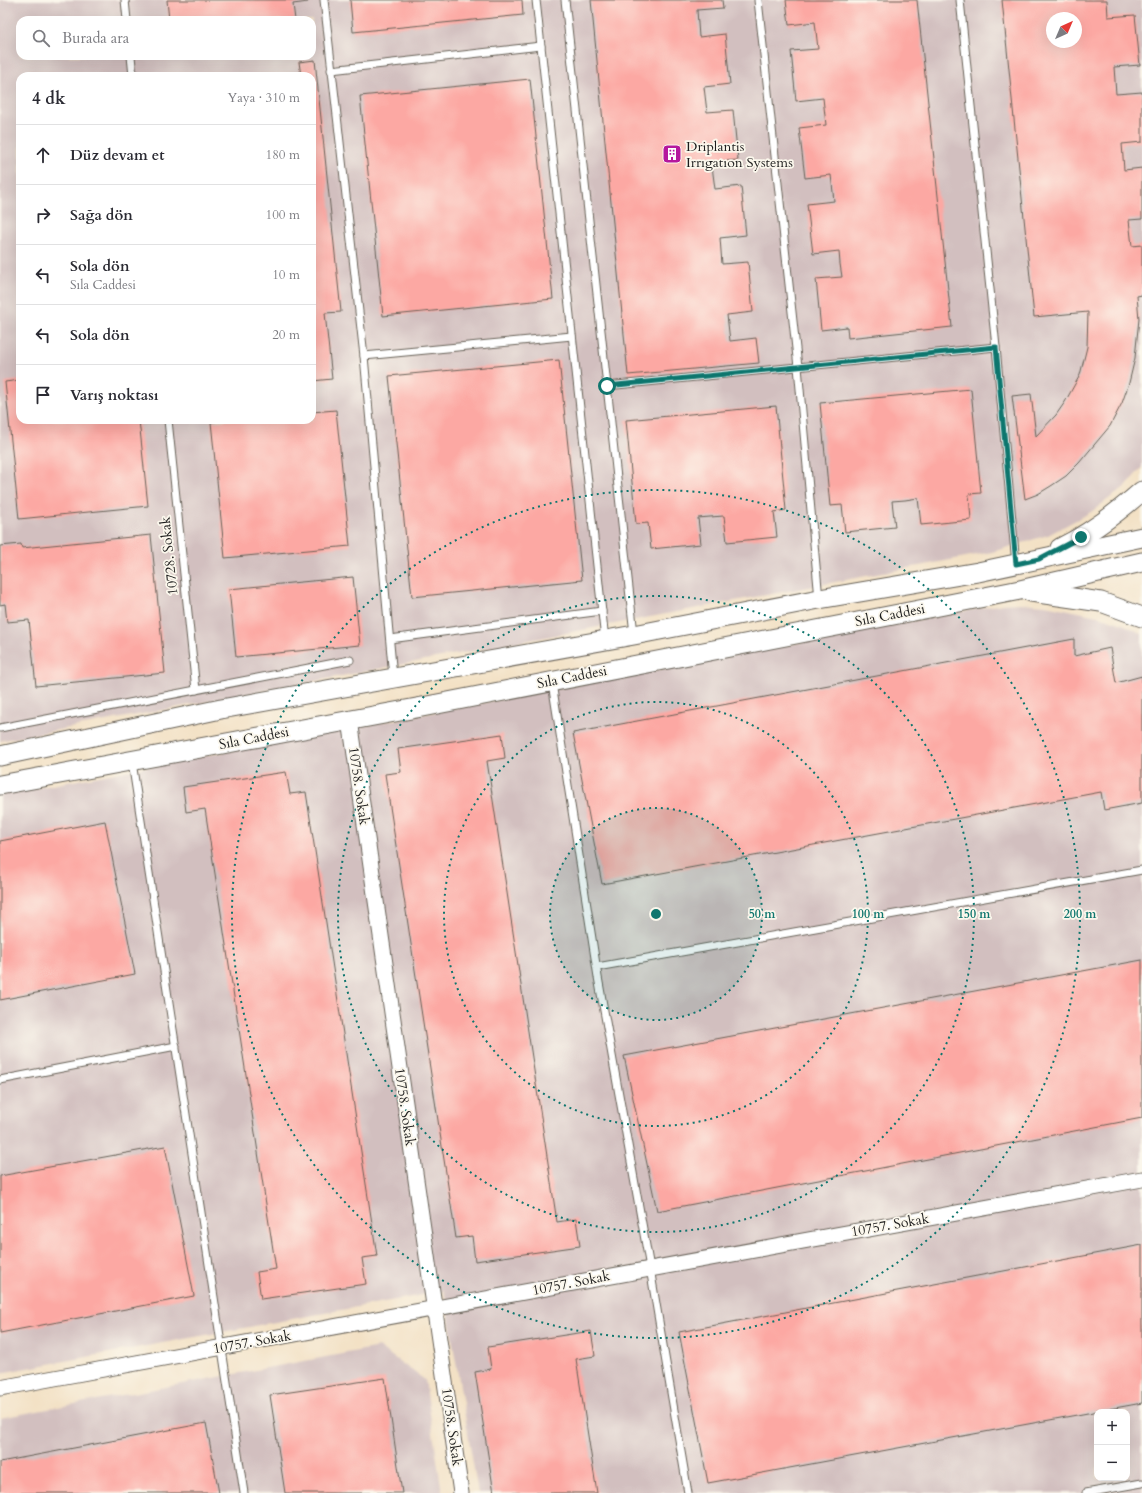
<!DOCTYPE html>
<html lang="tr">
<meta charset="utf-8">
<style>
:root{--surface:#fff;--page:#f7f7f7;--text:#2b2b33;--muted:#7c7c81;--line:#e1e1e2}
body{margin:0;font-family:Cardo,serif;background:var(--page);color:var(--text)}
.controls{position:absolute;right:12px;bottom:12px;display:grid;overflow:hidden;border-radius:8px;box-shadow:0 4px 16px #0002}
.controls button{width:36px;height:36px;display:grid;place-items:center;padding:0;border:0;border-bottom:1px solid var(--line);background:var(--surface);color:var(--text);font:20px sans-serif}
.compass{position:absolute;left:1046px;top:12px;width:36px;height:36px;border-radius:50%;background:var(--surface);box-shadow:0 4px 16px #0002;rotate:44deg}
.stop{position:absolute;width:12px;height:12px;margin:-9px;border:3px solid #0f766e;border-radius:50%;background:#fff}
.stop.end{background:#0f766e;border-color:#fff;box-shadow:0 1px 4px #0008}
.list{margin:0;padding:0;list-style:none}
h2{display:flex;justify-content:space-between;align-items:center;height:52px;margin:0;padding:0 16px;font-size:17px}
h2 small{font-size:13px;font-weight:400;color:var(--muted)}
.list li{display:grid;grid-template-columns:26px 1fr auto;gap:12px;align-items:center;box-sizing:border-box;height:60px;padding:0 16px;border-top:1px solid var(--line)}
.list b{display:block;font-size:15px;white-space:nowrap}
.list p{margin:0;font-size:13px;white-space:nowrap;color:var(--muted)}
.list em{font-size:13px;font-style:normal;color:var(--muted)}
.icon{flex:none;width:22px;height:22px;fill:none;stroke:currentColor;stroke-width:2;stroke-linecap:round;stroke-linejoin:round}
.map{position:relative;flex:none;width:1142px;height:1493px;overflow:hidden}
.search{position:absolute;background:var(--surface);box-shadow:0 4px 16px #0002;left:16px;top:16px;width:300px;height:44px;display:flex;align-items:center;gap:10px;box-sizing:border-box;padding:0 14px;border-radius:12px;color:var(--muted);font-size:15px}
.panel{position:absolute;background:var(--surface);box-shadow:0 4px 16px #0002;left:16px;top:72px;width:300px;height:352px;border-radius:12px}
.map>svg:first-child{display:block}
.industrial{fill:#d2bfbf;fill-rule:evenodd}
.building{fill:#fca8a3;fill-rule:evenodd}
.lines{fill:none;stroke-linecap:round;stroke-linejoin:round}
.service-casing{stroke:#676157;stroke-width:9}
.minor-casing{stroke:#676157;stroke-width:17}
.tertiary-casing{stroke:#676157;stroke-width:21}
.service{stroke:#fff;stroke-width:7}
.minor{stroke:#fff;stroke-width:15}
.tertiary{stroke:#fff;stroke-width:19}
.route{stroke:#0f766e;stroke-width:5}
.ring{fill:none;stroke:#0f766e;stroke-width:2;stroke-dasharray:2 4}
.labels{text-anchor:middle;dominant-baseline:central;stroke-width:3.5;stroke-linejoin:round;paint-order:stroke}
.poi-label{font-size:14px;fill:#1c1c1c;stroke:#fbf7ec;text-anchor:start}
.street-label{font-size:14px;fill:#1c1c1c;stroke:#fbf7ec}
.centre{fill:#0f766e;stroke:#fbf7ec;stroke-width:2}
.ring-label{font-size:12px;text-anchor:middle;font-weight:bold;fill:#0f766e;stroke:#fbf7ec;stroke-width:3.5;stroke-linejoin:round;paint-order:stroke}
</style>
<div class="map">
<svg width="1142" height="1493" viewBox="0 0 1142 1493">
<rect width="100%" height="100%" fill="#fbf7ec"/>
<filter id="ink" filterUnits="userSpaceOnUse"><feTurbulence type="fractalNoise" baseFrequency=".025" numOctaves="2"/><feDisplacementMap in="SourceGraphic" scale="8" xChannelSelector="R" yChannelSelector="G"/><feConvolveMatrix kernelMatrix="1 2 1 2 8 2 1 2 1" color-interpolation-filters="sRGB"/></filter>
<filter id="wash" filterUnits="userSpaceOnUse"><feTurbulence type="fractalNoise" baseFrequency=".012" numOctaves="4" result="noise"/><feDisplacementMap in="SourceGraphic" scale="16" xChannelSelector="R" yChannelSelector="G"/><feGaussianBlur stdDeviation="0.9" result="paint"/><feColorMatrix in="noise" values="0 0 0 0 0 0 0 0 0 0 0 0 0 0 0 0 0 1.4 0 .05"/><feComposite in="paint" operator="in"/></filter>
<g filter="url(#wash)">
<rect width="100%" height="100%" fill="#f3e1c5"/>
<g class="industrial">
<path d="M0,0H1142V467L1126,486L1091,512L1048,535L992,552L0,741ZM1052,18H1076V42H1052ZM20,20H312V56H20ZM20,76H312V420H20Z"/>
<path d="M1021,603L1045,605L1102,617L1125,625L1142,634V1493H478L444,1291L0,1373V795L1002,604ZM1097,1412H1127V1478H1097Z"/>
<polygon points="379,1347 425,1380 442,1493 0,1493 0,1418"/>
</g>
<g id="blocks">
<g class="building">
<polygon points="167,0 307,0 308,2 293,4 295,20 169,20"/>
<polygon points="350,0 522,0 523,15 353,32"/>
<polygon points="591,0 722,0 723,8 697,10 699,37 725,34 730,84 704,87 707,112 733,110 738,160 712,162 713,174 715,189 741,186 746,235 720,238 722,264 748,262 753,312 727,315 730,341 756,338 759,363 628,375"/>
<polygon points="786,0 917,0 952,327 848,338 847,327 821,330 816,279 842,277 840,264 839,251 813,254 807,204 834,201 831,175 805,178 799,128 826,125 823,98 796,101 791,51 818,49 815,22 789,25"/>
<path d="M1002,0H1107L1108,17L1135,15L1140,65L1114,67L1116,94L1142,92V142L1122,144L1124,170L1142,168V219L1129,220L1132,246L1142,245V295L1137,296L1139,319L1137,338L1135,358L1129,383L1122,403L1110,426L1079,463L1066,476L1051,486L1038,494L1025,499L1012,396L1031,394L1036,436L1056,415L1065,402L1080,375L1087,347L1088,312L1034,317ZM1052,18H1076V42H1052Z"/>
<polygon points="315,60 341,312 325,313 332,379 312,381 312,76 301,76 299,62"/>
<polygon points="530,79 553,299 383,316 360,96"/>
<polygon points="559,360 582,580 412,597 389,376"/>
<polygon points="20,380 20,420 139,420 148,506 19,519 5,382"/>
<polygon points="971,389 981,493 969,494 971,520 921,525 918,498 905,500 892,501 895,527 845,532 842,505 830,506 820,403"/>
<polygon points="776,406 786,510 774,512 777,537 727,542 724,516 710,517 698,518 701,544 651,549 648,523 636,524 626,420"/>
<polygon points="336,410 350,546 225,558 211,422 232,420 312,420 312,412"/>
<polygon points="151,535 165,673 36,686 29,620 7,622 5,604 0,605 0,546 21,544 22,548"/>
<polygon points="353,577 360,645 236,657 229,589"/>
<polygon points="1074,639 1074,656 1110,648 1116,683 1142,676 1142,803 1104,810 1101,792 602,884 573,733"/>
<polygon points="502,734 505,758 487,761 557,1222 576,1219 580,1246 475,1261 472,1236 456,1238 385,774 401,772 398,749"/>
<polygon points="286,772 290,794 306,792 377,1256 362,1258 366,1284 261,1299 257,1272 276,1269 205,809 186,812 183,787"/>
<polygon points="105,821 135,974 0,1000 0,841"/>
<polygon points="1142,960 1142,1118 657,1211 624,1056"/>
<polygon points="165,1146 194,1296 0,1333 0,1176"/>
<polygon points="1142,1245 1142,1403 708,1483 679,1332"/>
<polygon points="591,1331 595,1356 576,1359 597,1493 494,1493 475,1372 491,1369 488,1347"/>
<polygon points="385,1378 402,1493 285,1493 270,1395"/>
<polygon points="206,1423 219,1493 0,1493 0,1462"/>
</g>
</g>
</g>
<g filter="url(#ink)">
<use href="#blocks" fill-opacity="0" stroke="#676157" stroke-width="1"/>
<g class="lines">
<g class="service-casing">
<g id="service">
<polyline points="125,0 127,20"/>
<polyline points="324,0 364,356 393,677"/>
<polyline points="536,0 605,640"/>
<polyline points="565,0 634,634"/>
<polyline points="758,0 798,367 819,599"/>
<polyline points="960,0 996,347 1016,564"/>
<polyline points="131,56 133,76"/>
<polyline points="331,70 541,46"/>
<polyline points="364,356 572,336"/>
<polyline points="607,386 996,347"/>
<polyline points="168,420 196,690"/>
<polyline points="390,639 602,611"/>
<polyline points="552,683 598,977 650,1268 688,1493"/>
<polyline points="0,728 350,660"/>
<polyline points="132,762 244,1493"/>
<polyline points="597,967 1142,870"/>
<polyline points="0,1080 176,1046"/>
<polyline points="1086,1493 1142,1483"/>
</g>
</g>
<g class="minor-casing">
<g id="minor">
<polyline points="350,720 461,1493"/>
<polyline points="0,1388 1142,1179"/>
</g>
</g>
<g class="tertiary-casing">
<g id="tertiary">
<path d="M1060,548C1091,533 1117,513 1142,491"/>
<polyline points="1031,592 1101,602 1142,617"/>
<polyline points="0,756 221,709 634,635 819,599 978,572 1142,537"/>
<polyline points="0,785 422,707 924,609 1020,590 1142,562"/>
</g>
</g>
<use href="#service" class="service"/>
<use href="#minor" class="minor"/>
<use href="#tertiary" class="tertiary"/>
</g>
</g>
<g class="lines" filter="url(#ink)">
<polyline class="route" points="607,386 996,347 1016,564 1039,559 1081,537"/>
</g>
<circle cx="656" cy="914" r="106" fill="#0f766e" fill-opacity=".12"/>
<g class="ring">
<circle cx="656" cy="914" r="106"/>
<circle cx="656" cy="914" r="212"/>
<circle cx="656" cy="914" r="318"/>
<circle cx="656" cy="914" r="424"/>
</g>
<defs>
<g id="building-square" transform="scale(1)"><rect x="-9" y="-9" width="18" height="18" rx="4" fill="#b5179e" stroke="#fbf7ec"/><path d="M-4-6H4V6H1V3H-1V6H-4ZM-2.5-4.3h1.7v1.8h-1.7ZM.8-4.3h1.7v1.8H.8ZM-2.5-1h1.7V.8h-1.7ZM.8-1h1.7V.8H.8Z" fill="#fff"/></g>
</defs>
<g fill-rule="evenodd">
<use href="#building-square" x="672" y="154"/>
</g>
<g class="labels">
<g class="poi-label">
<text x="686" y="146">Driplantis<tspan x="686" dy="16">Irrıgatıon Systems</tspan></text>
</g>
<g class="street-label">
<text transform="translate(169 556) rotate(-96)">10728. Sokak</text>
<text transform="translate(890 615) rotate(-11)">Sıla Caddesi</text>
<text transform="translate(572 677) rotate(-11)">Sıla Caddesi</text>
<text transform="translate(254 738) rotate(-11)">Sıla Caddesi</text>
<text transform="translate(359 786) rotate(82)">10758. Sokak</text>
<text transform="translate(405 1107) rotate(82)">10758. Sokak</text>
<text transform="translate(890 1225) rotate(-10)">10757. Sokak</text>
<text transform="translate(571 1283) rotate(-11)">10757. Sokak</text>
<text transform="translate(252 1342) rotate(-10)">10757. Sokak</text>
<text transform="translate(452 1427) rotate(82)">10758. Sokak</text>
</g>
</g>
<circle cx="656" cy="914" r="6" class="centre"/>
<g class="ring-label">
<text x="762" y="918">50 m</text>
<text x="868" y="918">100 m</text>
<text x="974" y="918">150 m</text>
<text x="1080" y="918">200 m</text>
</g>
</svg>
<div class="controls">
<button>+</button>
<button>−</button>
</div>
<svg class="compass" viewBox="-18 -18 36 36"><path d="M0-13l5 13h-10z" fill="#e53935"/><path d="M0 13l5-13h-10z" fill="#7c7c81"/></svg>
<div class="stop" style="left:607px;top:386px"></div>
<div class="stop end" style="left:1081px;top:537px"></div>
<div class="search"><svg class="icon" aria-label="search" viewBox="0 0 24 24"><circle cx="10" cy="10" r="6"/><path d="M15 15l6 6"/></svg>Burada ara</div>
<section class="panel">
<h2>4 dk<small>Yaya · 310 m</small></h2>
<ul class="list">
<li><svg class="icon" aria-label="ahead" viewBox="0 0 24 24"><path d="M12 20V5M6 11l6-6 6 6"/></svg><div><b>Düz devam et</b></div><em>180 m</em></li>
<li><svg class="icon" aria-label="right" viewBox="0 0 24 24"><path d="M7 20v-9h11M14 6l5 5-5 5"/></svg><div><b>Sağa dön</b></div><em>100 m</em></li>
<li><svg class="icon" aria-label="left" viewBox="0 0 24 24"><path d="M17 20v-9H6M10 6l-5 5 5 5"/></svg><div><b>Sola dön</b><p>Sıla Caddesi</p></div><em>10 m</em></li>
<li><svg class="icon" aria-label="left" viewBox="0 0 24 24"><path d="M17 20v-9H6M10 6l-5 5 5 5"/></svg><div><b>Sola dön</b></div><em>20 m</em></li>
<li><svg class="icon" aria-label="arrive" viewBox="0 0 24 24"><path d="M6 21V4h12l-3 4 3 4H6"/></svg><div><b>Varış noktası</b></div></li>
</ul>
</section>
</div>
